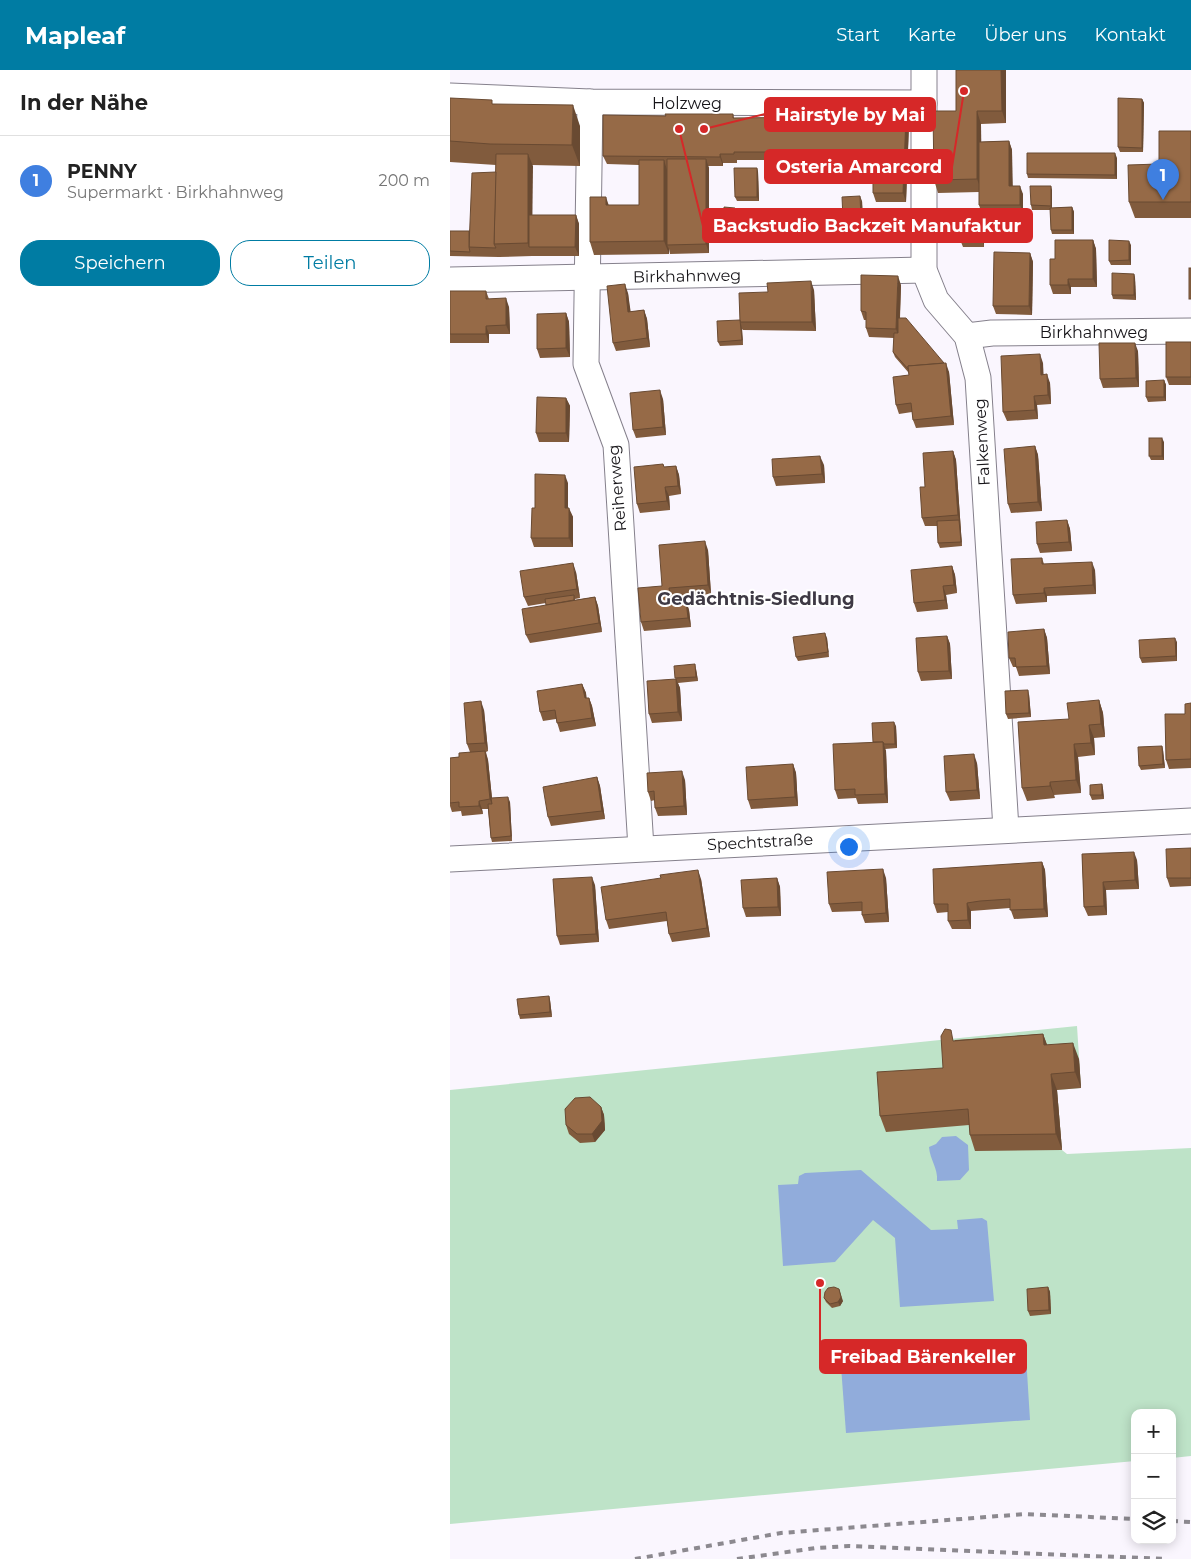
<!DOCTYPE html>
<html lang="de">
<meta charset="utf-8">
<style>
:root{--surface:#fff;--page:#f2f2f2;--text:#222;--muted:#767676;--line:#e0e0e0;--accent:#007ca3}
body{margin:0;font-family:Montserrat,sans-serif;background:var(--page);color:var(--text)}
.controls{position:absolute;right:15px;bottom:15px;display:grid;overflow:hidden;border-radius:10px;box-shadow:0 2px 12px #0003}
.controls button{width:45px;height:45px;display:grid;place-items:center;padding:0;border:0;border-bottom:1px solid var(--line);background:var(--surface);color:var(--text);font:25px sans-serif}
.you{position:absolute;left:398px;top:776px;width:18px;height:18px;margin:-12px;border:4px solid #fff;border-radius:50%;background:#1a73e8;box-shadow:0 0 0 8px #1a73e833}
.badge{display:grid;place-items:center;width:32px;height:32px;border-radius:50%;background:var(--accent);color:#fff;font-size:16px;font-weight:700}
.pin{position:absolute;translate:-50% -41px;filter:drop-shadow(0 1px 2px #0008)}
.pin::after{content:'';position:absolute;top:26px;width:18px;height:15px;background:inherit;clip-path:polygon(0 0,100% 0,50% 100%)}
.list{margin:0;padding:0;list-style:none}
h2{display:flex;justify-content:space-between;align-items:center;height:65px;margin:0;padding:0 20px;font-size:21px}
h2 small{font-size:16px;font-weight:400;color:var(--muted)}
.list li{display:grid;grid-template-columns:32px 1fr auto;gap:15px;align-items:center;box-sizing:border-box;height:90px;padding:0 20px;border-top:1px solid var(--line)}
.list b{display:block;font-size:19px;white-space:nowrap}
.list p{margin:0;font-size:16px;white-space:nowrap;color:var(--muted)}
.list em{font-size:16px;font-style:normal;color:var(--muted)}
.actions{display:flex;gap:10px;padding:15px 20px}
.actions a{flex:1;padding:11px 0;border:1px solid var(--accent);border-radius:20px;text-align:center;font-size:18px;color:var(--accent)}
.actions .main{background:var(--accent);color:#fff}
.icon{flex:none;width:28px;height:28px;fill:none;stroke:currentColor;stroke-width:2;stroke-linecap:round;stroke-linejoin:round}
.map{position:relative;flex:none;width:741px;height:1489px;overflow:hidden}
header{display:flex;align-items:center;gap:30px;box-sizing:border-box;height:70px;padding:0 25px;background:var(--accent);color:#fff}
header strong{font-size:24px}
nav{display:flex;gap:28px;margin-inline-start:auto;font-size:18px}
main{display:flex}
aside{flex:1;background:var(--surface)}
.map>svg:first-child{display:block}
.green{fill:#bee3c8}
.water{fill:#91acdb}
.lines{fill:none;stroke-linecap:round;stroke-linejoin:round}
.street-casing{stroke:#85808c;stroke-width:27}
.street{stroke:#fff;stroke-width:25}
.rail{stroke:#8c898f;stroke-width:4;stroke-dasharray:6 6;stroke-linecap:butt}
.wall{fill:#815b3d}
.shaded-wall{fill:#694a32}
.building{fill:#966a47;stroke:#694a32}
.labels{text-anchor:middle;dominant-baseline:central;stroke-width:4;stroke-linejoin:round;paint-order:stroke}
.street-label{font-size:16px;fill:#161418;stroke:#fff}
.neighbourhood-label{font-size:18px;font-weight:bold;fill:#3e3944;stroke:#fff}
.leader{fill:none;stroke:#d62828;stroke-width:2}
.callout-dot{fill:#d62828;stroke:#fff;stroke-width:2}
.callout{fill:#d62828;stroke:#d62828;stroke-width:2}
.callout-label{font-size:18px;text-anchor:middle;font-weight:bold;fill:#fff}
</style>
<header>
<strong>Mapleaf</strong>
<nav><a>Start</a><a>Karte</a><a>Über uns</a><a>Kontakt</a></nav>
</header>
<main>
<aside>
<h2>In der Nähe<small></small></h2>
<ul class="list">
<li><span class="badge" style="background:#3f7fe0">1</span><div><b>PENNY</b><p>Supermarkt · Birkhahnweg</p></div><em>200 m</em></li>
</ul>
<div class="actions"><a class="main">Speichern</a><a>Teilen</a></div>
</aside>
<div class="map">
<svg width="741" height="1489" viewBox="0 0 741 1489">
<rect width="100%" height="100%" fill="#faf6fe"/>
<polygon class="green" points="627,956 631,1018 607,1020 612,1080 617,1084 741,1078 741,1386 722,1388 722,1343 685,1343 685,1391 0,1454 0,1020"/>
<g class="water">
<path d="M506,1066L518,1075L519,1100L510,1110L487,1111C488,1098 480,1090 479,1077L486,1074L492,1067Z"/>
<polygon points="411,1100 481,1160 508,1159 507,1150 532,1148 537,1151 544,1231 450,1237 445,1168 423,1150 385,1192 333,1196 328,1115 348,1114 349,1106 355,1103"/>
<polygon points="575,1270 580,1350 396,1363 390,1283"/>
</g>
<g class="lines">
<g class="street-casing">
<g id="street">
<polyline points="474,0 474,200 486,230 517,266 528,308 556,759"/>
<polyline points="0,26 140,32 474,33"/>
<polyline points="140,32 136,294 166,375 191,778"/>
<polyline points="0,210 474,200"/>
<polyline points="517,266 542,263 741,261"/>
<polyline points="0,789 741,751"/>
</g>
</g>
<use href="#street" class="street"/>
<g class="rail">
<polyline points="722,1451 741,1452"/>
<polyline points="185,1489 331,1463 575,1444 685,1449"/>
<polyline points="287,1489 366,1478 399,1476 716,1489"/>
</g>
</g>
<g class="wall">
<polygon points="506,0 556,0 556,53 531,54 531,72 559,71 562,80 562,116 573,124 573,143 532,144 529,135 529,122 488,123 484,110 506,41"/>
<polygon points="0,28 43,34 130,56 130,96 82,95 82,145 126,145 129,154 129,186 82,186 49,187 0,186 0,161 19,161 46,102 46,95 0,92"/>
<polygon points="692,29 694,33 693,82 670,82 668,77"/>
<polygon points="283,44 284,48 459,54 456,132 426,132 423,123 423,95 412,95 411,90 287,90 287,93 273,93 273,96 258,96 259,98 259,183 220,184 219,179 219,184 144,185 140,172 159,135 189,135 189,95 157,94 153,86 216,46"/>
<polygon points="741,61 741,148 685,148 679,132"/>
<polygon points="667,88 667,109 578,108 577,104"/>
<polygon points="307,98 308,102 309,131 287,131 285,127"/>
<polygon points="602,120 602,138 622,137 624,142 624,164 602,164 601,160 600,140 582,140 581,135"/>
<polygon points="412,131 413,152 394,153 393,148"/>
<polygon points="285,138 287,142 287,164 276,163 274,159"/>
<polygon points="533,161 534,166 534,177 513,177 511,172"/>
<polygon points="643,170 646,179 647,217 621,217 621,224 603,224 600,215 605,189"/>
<polygon points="681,175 681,195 661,195 659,191"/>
<polygon points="580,183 583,192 582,245 546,244 543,236"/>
<polygon points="684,204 685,208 686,230 663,229 662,225"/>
<polygon points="451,215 450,248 499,302 504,355 466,358 463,350 462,342 449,344 446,335 459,305 458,302 445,287 443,282 444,268 419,267 416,258 416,250 414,250 411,241"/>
<polygon points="364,220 366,261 293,260 292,259 293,275 270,276 268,272 290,250"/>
<polygon points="0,221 36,221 39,229 59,237 60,264 39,264 39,273 0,273"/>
<polygon points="178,223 180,242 194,240 197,249 200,277 166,281 163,273"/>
<polygon points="116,243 119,252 120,287 90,288 87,279"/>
<polygon points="741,272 741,315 719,315 716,307"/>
<polygon points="688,281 689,317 653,318 650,309"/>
<polygon points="593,293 593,304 600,313 601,334 587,335 588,349 557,351 553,342"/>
<polygon points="714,310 716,315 716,331 698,332 696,327"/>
<polygon points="116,328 120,336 119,372 89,372 86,363"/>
<polygon points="213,329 216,365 186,368 183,360"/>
<polygon points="714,372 714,390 701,390 699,386"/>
<polygon points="585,376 588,385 592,441 561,443 558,434"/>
<polygon points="503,381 506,390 512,476 490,478 488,473 487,456 475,456 472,448 475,417"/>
<polygon points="374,395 375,413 326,416 323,407"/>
<polygon points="226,396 229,405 231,424 219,426 220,440 190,443 187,434 214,397"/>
<polygon points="118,413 118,438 123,447 123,477 84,477 81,468 85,438"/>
<polygon points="617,450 620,459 622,481 590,483 587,474"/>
<polygon points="258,480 261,524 223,527 223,532 236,531 239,540 241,557 194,561 191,552 212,516"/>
<polygon points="592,488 594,494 645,500 646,524 597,526 597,532 566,534 563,525"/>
<polygon points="502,496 505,505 507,523 496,525 498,539 467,542 464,533"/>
<polygon points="126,502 130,528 125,529 125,530 145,527 148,536 152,562 80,573 76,565 96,535 96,533 78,536 74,527"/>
<polygon points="594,559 597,568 600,604 569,606 566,597 563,597 559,588"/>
<polygon points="497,566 500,574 502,609 471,611 468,602"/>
<polygon points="377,568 379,587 348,591 346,587"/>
<polygon points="727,572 727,591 692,593 690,588"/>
<polygon points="246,599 248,611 228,613 230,618 232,651 202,653 199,644 226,609 225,608"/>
<polygon points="132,614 136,623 136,628 139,628 142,636 146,656 110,662 106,649 93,651 90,642"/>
<polygon points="579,624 581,647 558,649 556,644"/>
<polygon points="649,630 653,643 655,667 644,668 645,685 628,687 631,723 604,725 605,728 577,731 572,718 619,649"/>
<polygon points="741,633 741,698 719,699 716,690 735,644"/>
<polygon points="34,640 38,681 36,682 38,690 42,728 60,732 62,771 42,772 41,768 38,739 32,739 33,744 12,746 11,741 2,742 0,736 0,688 9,687 20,682 17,674"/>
<polygon points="446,656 447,678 435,679 436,681 438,733 408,734 406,728 388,729 385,720 423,672"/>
<polygon points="712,676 713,680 715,698 691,700 689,696"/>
<polygon points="527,693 530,729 500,731 496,722"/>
<polygon points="343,694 346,703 348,736 301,739 298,730"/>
<polygon points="147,707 150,716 155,749 101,756 98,747"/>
<polygon points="235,710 237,745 208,746 205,738 205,730 201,731 198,722"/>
<polygon points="652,714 653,719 654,729 642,730 640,725"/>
<polygon points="741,778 741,816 720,817 717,808"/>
<polygon points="632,784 687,790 689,819 656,820 657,845 638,846 634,837"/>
<polygon points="592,792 595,800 598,847 564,849 560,838 521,841 521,859 502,859 498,851 498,842 487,843 484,834"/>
<polygon points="327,808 330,817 331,846 296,847 293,838"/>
<polygon points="436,808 439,852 415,853 412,845 412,841 382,842 379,834"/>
<polygon points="251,809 260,867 222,872 219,864 217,851 159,859 156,850"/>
<polygon points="145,815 149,872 110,875 107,866"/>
<polygon points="99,926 100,930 102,947 70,949 69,945"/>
<polygon points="593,964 597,975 629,989 631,1018 607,1020 612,1080 525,1081 520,1065 519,1055 436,1062 430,1046 493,998 505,970"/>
<polygon points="151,1037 154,1045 155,1060 145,1072 130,1073 119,1064 116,1055"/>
<polygon points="598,1217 600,1222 601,1244 580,1246 578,1241"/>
<polygon points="374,1228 393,1231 390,1236 382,1238 376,1232"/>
</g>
<g class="shaded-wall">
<polygon points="551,0 556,0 556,53 552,41"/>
<polygon points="692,29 694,33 693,82 692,78"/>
<polygon points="123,35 130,56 130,96 122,75"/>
<polygon points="527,41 531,54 532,122 527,109"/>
<polygon points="456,46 459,54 456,132 453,123"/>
<polygon points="559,71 562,80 563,124 559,116"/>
<polygon points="665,83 667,88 667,109 665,105"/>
<polygon points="78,84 83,96 82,177 79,177 78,173"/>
<polygon points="270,84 273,93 273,96 270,87"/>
<polygon points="256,89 259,98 259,183 256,174"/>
<polygon points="214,90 218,103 217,175 219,179 219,184 214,171"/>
<polygon points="307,98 308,102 309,131 307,127"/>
<polygon points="570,116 573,124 573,143 570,135"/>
<polygon points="601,116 602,120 602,140 601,136"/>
<polygon points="410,126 412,131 413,152 411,148"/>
<polygon points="156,127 160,139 156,135"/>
<polygon points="622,137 624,142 624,164 622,160"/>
<polygon points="285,138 287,142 287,164 285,159"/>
<polygon points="126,145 129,154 129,186 125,177"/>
<polygon points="533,161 534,166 534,177 533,172"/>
<polygon points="643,170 646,179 647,217 643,209"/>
<polygon points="679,171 681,175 681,195 679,190"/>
<polygon points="580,183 583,192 582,245 579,236"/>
<polygon points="684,204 685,208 686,230 684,225"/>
<polygon points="448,206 451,215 449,268 446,259"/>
<polygon points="618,209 621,217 621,224 618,215"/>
<polygon points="361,211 364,220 366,261 362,252"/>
<polygon points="175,214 178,223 182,251 178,242"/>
<polygon points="56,228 59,237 60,264 56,255"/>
<polygon points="194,240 197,249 200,277 197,268"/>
<polygon points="116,243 119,252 120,287 116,278"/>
<polygon points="291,254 292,259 293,275 292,270"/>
<polygon points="36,256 39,264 39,273 36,264"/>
<polygon points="685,273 688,281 689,317 686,308"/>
<polygon points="590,284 593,293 594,313 591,305"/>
<polygon points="496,293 499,302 504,355 501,346"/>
<polygon points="597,304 600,313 601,334 598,325"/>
<polygon points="714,310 716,315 716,331 714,327"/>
<polygon points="210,320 213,329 216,365 213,357"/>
<polygon points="584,326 587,335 588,349 585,340"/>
<polygon points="116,328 120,336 119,372 116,363"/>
<polygon points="712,368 714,372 714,390 712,386"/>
<polygon points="585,376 588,385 592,441 588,432"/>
<polygon points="503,381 506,390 512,476 511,472 509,450 508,445"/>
<polygon points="370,386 374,395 375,413 372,404"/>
<polygon points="226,396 229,405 231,424 228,416"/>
<polygon points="115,405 118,413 118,447 115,438"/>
<polygon points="215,417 219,426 220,440 217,431"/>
<polygon points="119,438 123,447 123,477 119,468"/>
<polygon points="617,450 620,459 622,481 619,472"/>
<polygon points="255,471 258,480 261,524 258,515"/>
<polygon points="642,492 645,500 646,524 643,515"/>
<polygon points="123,493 126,502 130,528 127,519"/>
<polygon points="502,496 505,505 507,523 504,515"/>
<polygon points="493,516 496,525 498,539 495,530"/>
<polygon points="219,518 223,527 224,541 221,532"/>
<polygon points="594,518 597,526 597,532 594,523"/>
<polygon points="145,527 148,536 152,562 149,553"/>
<polygon points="236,531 239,540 241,557 238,548"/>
<polygon points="594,559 597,568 600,604 597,596"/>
<polygon points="375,563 377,568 379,587 378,582"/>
<polygon points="497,566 500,574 502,609 499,601"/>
<polygon points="725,568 727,572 727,591 726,586"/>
<polygon points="245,594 246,599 248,611 246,607"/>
<polygon points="226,609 230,618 232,651 228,642"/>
<polygon points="132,614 136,623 138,637 135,628"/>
<polygon points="578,620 579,624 581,647 579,643"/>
<polygon points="139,628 142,636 146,656 142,648"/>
<polygon points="649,630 653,643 655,667 651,654"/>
<polygon points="31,631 34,640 38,681 35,673"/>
<polygon points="444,652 446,656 447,678 445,674"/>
<polygon points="639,655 644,668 645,685 641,673"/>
<polygon points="433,672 436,681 438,733 435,724"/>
<polygon points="624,674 628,687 631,723 626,710"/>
<polygon points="712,676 713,680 715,698 713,694"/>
<polygon points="35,681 38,690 43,738 40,729"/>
<polygon points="524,684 527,693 530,729 527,720"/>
<polygon points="343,694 346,703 348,736 345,727"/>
<polygon points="232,701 235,710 237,745 234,736"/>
<polygon points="147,707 150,716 155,749 152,741"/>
<polygon points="600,712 604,725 605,728 600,716"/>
<polygon points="652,714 653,719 654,729 652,725"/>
<polygon points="58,727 60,732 62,771 61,766"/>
<polygon points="29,731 32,739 33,744 29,736"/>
<polygon points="684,782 687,790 689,819 685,810"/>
<polygon points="592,792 595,800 598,847 594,839"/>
<polygon points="433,799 436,808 439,852 436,843"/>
<polygon points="248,800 251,809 260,867 257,858"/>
<polygon points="142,807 145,815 149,872 146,864"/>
<polygon points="327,808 330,817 331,846 328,837"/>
<polygon points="653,812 656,820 657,845 654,836"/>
<polygon points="517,833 521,841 521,859 518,850"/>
<polygon points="99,926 100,930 102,947 100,942"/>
<polygon points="593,964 599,980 594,975"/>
<polygon points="623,973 629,989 631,1018 625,1002"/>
<polygon points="601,1004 607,1020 612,1080 606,1064"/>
<polygon points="151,1037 154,1045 155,1060 145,1072 142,1064"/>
<polygon points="598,1217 600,1222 601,1244 599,1240"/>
<polygon points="389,1219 393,1231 390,1236 388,1232"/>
</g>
<g class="building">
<polygon points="506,0 551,0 552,41 527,41 527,109 484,110 483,41 506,41"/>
<polygon points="0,28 42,30 42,34 123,35 122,75 40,74 0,71"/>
<polygon points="668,28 692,29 692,78 668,77"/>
<polygon points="215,44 283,44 283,48 456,46 453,123 423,123 423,86 409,86 409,82 284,82 284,84 270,84 270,87 153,86 153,45 216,46"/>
<polygon points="709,61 741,61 741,132 679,132 678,95 709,94"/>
<polygon points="559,71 559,116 570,116 570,135 529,135 529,72"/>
<polygon points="577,83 665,83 665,105 577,104"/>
<polygon points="46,84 78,84 78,173 44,174"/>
<polygon points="217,89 256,89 256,174 217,175"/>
<polygon points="189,90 214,90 214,171 140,172 140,127 156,127 156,135 189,135"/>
<polygon points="284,98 307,98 307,127 285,127"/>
<polygon points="46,102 44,174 46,178 19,177 22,103"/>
<polygon points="580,116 601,116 601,136 581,135"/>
<polygon points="410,126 411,148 393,148 392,127"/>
<polygon points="274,137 285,138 285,159 274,159"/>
<polygon points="622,137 622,160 601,160 600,138"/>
<polygon points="79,145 126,145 125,177 79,177"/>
<polygon points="0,161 19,161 19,177 20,182 0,181"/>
<polygon points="605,170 643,170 643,209 618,209 618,215 600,215 600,189 605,189"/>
<polygon points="659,170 679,171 679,190 659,191"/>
<polygon points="544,182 580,183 579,236 543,236"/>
<rect x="739" y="198" width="2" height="31"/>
<polygon points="662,203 684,204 684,225 662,225"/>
<polygon points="411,205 448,206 446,259 416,258 416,242 411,241"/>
<polygon points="361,211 362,252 290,252 289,223 318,222 317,213"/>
<polygon points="175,214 178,242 194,240 197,268 163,273 157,216"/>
<polygon points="0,221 36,221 36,229 56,228 56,255 36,256 36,264 0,264"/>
<polygon points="116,243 116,278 87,279 87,244"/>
<polygon points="448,248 456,248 494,293 458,296 458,299 443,282 444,263 448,263"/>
<polygon points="290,250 292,270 268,272 267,251"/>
<rect x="716" y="272" width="25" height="35"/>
<polygon points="649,273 685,273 686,308 650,309"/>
<polygon points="590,284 591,305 597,304 598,325 584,326 585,340 553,342 551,286"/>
<polygon points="496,293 501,346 463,350 461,333 446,335 443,307 459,305 458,296"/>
<polygon points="714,310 714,327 696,327 696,311"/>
<polygon points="210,320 213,357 183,360 180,323"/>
<polygon points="87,327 116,328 116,363 86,363"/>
<rect x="699" y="368" width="13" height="18"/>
<polygon points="585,376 588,432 558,434 554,379"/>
<polygon points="503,381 508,445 472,448 470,417 475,417 473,383"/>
<polygon points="370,386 372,404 323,407 322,389"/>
<polygon points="213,394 214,397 226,396 228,416 215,417 217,431 187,434 184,397"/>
<polygon points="85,404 115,405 115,438 119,438 119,468 81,468 82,438 85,438"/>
<polygon points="509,450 511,472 488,473 487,451"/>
<polygon points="617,450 619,472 587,474 586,452"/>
<polygon points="255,471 258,515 219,518 221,532 236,531 238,548 191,552 188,518 212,516 209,475"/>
<polygon points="592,488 592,494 642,492 643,515 594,518 594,523 563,525 561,489"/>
<polygon points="123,493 127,519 74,527 70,501"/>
<polygon points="502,496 504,515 493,516 495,530 464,533 461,500"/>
<polygon points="124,525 124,530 96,535 95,529"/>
<polygon points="145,527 149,553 76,565 72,539"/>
<polygon points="594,559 597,596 566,597 565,588 559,588 558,562"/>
<polygon points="375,563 378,582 346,587 343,567"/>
<polygon points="497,566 499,601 468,602 466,568"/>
<polygon points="725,568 726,586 690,588 689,570"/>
<polygon points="245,594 246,607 225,608 224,596"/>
<polygon points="226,609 228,642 199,644 197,611"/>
<polygon points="132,614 135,628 139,628 142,648 107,653 105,640 90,642 87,621"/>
<polygon points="578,620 579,643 556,644 555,621"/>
<polygon points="649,630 651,654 639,655 641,673 624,674 626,710 600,712 600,716 572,718 568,652 619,649 617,633"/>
<polygon points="31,631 35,673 17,674 14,633"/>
<polygon points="741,633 741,689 716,690 715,644 735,644 735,634"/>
<polygon points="444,652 445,674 434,674 433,672 423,672 422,653"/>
<polygon points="433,672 435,724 405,725 405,719 385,720 383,674"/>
<polygon points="712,676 713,694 689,696 688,677"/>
<polygon points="35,681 40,729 29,731 29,736 9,737 9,732 0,733 0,688 9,687 9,683"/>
<polygon points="524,684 527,720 496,722 494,686"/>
<polygon points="343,694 345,727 298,730 296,697"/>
<polygon points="232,701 234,736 205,738 204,721 198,722 197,703"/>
<polygon points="147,707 152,741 98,747 93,717"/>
<polygon points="652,714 652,725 640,725 640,715"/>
<polygon points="58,727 61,766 41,768 38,734 42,734 41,728"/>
<polygon points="741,778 741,808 717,808 716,779"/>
<polygon points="684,782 685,810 653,812 654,836 634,837 632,784"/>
<polygon points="592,792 594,839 560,840 560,829 530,831 517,833 518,850 498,851 498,834 484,834 483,799"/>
<polygon points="433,799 436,843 412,845 412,832 379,834 377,802"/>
<polygon points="248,800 257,858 219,864 216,842 156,850 151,817 211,808 210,805"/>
<polygon points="142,807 146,864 107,866 103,809"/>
<polygon points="327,808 328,837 293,838 291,810"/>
<polygon points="99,926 100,942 69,945 67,929"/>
<polygon points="495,959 501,960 503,971 593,964 594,975 623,973 625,1002 601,1004 606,1064 520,1065 518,1039 430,1046 427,1002 493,998 491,966"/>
<polygon points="140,1027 151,1037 152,1051 142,1064 127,1064 116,1055 115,1039 125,1028"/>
<polygon points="384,1217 389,1219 391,1227 388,1232 380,1234 374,1228 375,1222 378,1218"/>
<polygon points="598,1217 599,1240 578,1241 577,1219"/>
</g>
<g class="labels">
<g class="street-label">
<text x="237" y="33">Holzweg</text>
<text transform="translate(237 206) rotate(-1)">Birkhahnweg</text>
<text x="644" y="262">Birkhahnweg</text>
<text transform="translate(532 372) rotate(-93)">Falkenweg</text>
<text transform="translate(167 418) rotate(-95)">Reiherweg</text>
<text transform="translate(310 772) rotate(-3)">Spechtstraße</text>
</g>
<g class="neighbourhood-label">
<text x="306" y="529">Gedächtnis-Siedlung</text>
</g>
</g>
<path class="leader" d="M254 59L315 44M514 21L502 97M229 59L253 156M370 1213L370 1286"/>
<g class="callout-dot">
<circle cx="254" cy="59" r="5"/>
<circle cx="514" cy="21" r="5"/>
<circle cx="229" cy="59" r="5"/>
<circle cx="370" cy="1213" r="5"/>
</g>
<g class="callout">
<rect x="315" y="28" width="170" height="33" rx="5"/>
<rect x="315" y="80" width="187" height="33" rx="5"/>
<rect x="253" y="139" width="329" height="33" rx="5"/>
<rect x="370" y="1270" width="206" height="33" rx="5"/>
</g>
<g class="callout-label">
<text x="400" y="51">Hairstyle by Mai</text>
<text x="409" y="103">Osteria Amarcord</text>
<text x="417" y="162">Backstudio Backzeit Manufaktur</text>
<text x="473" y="1293">Freibad Bärenkeller</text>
</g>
</svg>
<div class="controls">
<button>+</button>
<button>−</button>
<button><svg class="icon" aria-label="layers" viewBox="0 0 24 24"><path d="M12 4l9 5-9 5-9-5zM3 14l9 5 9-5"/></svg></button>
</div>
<div class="you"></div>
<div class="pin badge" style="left:713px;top:130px;background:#3f7fe0">1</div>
</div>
</main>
